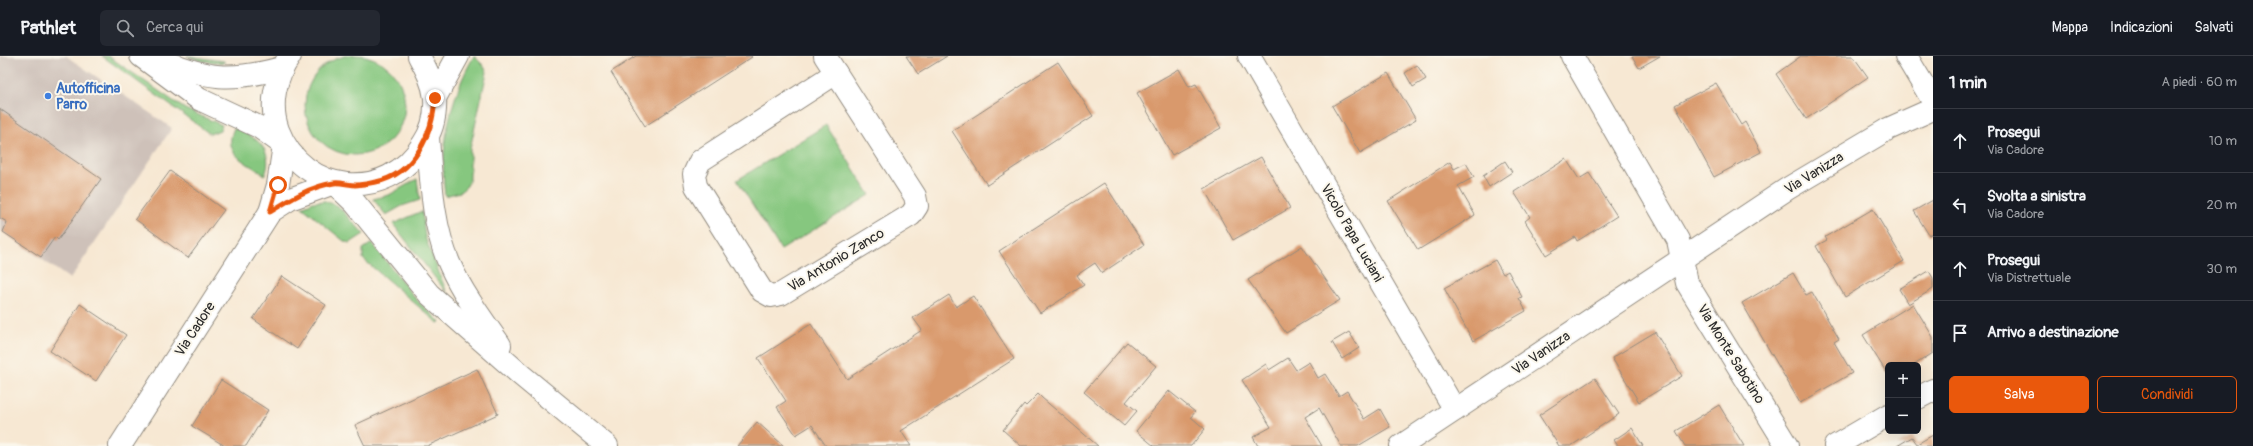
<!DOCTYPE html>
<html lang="it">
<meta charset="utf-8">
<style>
:root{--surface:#171b24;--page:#242831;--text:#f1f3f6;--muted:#9ea1a6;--line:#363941;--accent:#ea580c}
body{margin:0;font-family:Pangolin,sans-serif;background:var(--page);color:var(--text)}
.controls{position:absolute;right:12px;bottom:12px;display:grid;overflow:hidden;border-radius:6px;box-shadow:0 4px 16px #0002}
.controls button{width:36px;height:36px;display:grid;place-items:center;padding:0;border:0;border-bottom:1px solid var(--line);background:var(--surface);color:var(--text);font:20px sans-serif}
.stop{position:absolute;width:12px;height:12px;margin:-9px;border:3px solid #ea580c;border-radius:50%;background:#fff}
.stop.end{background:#ea580c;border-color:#fff;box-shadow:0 1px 4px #0008}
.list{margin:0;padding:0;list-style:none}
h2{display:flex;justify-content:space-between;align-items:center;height:52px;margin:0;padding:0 16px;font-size:17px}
h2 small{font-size:13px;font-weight:400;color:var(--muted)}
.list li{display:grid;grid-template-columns:26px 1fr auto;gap:12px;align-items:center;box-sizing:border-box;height:64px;padding:0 16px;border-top:1px solid var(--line)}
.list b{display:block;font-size:15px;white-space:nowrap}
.list p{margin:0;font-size:13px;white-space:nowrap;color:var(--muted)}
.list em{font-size:13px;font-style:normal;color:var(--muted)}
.actions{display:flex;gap:8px;padding:12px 16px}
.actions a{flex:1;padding:9px 0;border:1px solid var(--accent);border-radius:6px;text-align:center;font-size:14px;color:var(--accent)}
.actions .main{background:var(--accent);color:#fff}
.icon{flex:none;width:22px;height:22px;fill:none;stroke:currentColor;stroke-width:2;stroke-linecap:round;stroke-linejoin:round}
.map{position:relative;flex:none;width:1933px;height:390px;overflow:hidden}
header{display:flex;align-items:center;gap:24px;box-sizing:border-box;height:56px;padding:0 20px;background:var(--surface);border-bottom:1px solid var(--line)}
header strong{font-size:19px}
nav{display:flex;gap:22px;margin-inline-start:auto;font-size:14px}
.search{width:280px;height:36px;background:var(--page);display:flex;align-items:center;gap:10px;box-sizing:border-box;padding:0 14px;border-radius:6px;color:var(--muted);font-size:15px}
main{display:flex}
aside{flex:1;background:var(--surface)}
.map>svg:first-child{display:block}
.industrial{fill:#cec1b9}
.green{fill:#86c77f;stroke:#587955}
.building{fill:#d9996c}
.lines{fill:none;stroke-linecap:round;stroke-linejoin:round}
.minor-casing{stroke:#918a7f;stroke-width:24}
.tertiary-casing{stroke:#918a7f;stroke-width:24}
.secondary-casing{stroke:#918a7f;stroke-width:24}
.minor{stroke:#fff;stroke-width:22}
.tertiary{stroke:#fff;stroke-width:22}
.secondary{stroke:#fff;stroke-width:22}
.route{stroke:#ea580c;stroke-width:5}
.shop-dot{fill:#3f7fe0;stroke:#fbf7ec;stroke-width:1.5}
.labels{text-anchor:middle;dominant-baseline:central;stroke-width:4;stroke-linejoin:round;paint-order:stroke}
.shop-label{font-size:14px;font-weight:bold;fill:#366cbe;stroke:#fbf7ec;text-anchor:start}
.street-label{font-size:14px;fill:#2b2b2b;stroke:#fbf7ec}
</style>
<header>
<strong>Pathlet</strong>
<div class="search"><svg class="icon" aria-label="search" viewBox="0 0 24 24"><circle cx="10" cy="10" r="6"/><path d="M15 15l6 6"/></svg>Cerca qui</div>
<nav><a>Mappa</a><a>Indicazioni</a><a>Salvati</a></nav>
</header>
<main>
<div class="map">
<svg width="1933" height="390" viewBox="0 0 1933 390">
<rect width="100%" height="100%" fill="#fbf7ec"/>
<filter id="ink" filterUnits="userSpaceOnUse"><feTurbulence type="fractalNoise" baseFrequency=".025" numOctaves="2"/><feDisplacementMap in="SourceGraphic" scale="8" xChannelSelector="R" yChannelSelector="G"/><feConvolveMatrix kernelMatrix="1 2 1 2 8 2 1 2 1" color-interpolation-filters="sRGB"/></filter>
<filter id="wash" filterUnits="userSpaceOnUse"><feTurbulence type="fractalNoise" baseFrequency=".012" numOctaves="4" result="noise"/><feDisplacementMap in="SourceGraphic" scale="16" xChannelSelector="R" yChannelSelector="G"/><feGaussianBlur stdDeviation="0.9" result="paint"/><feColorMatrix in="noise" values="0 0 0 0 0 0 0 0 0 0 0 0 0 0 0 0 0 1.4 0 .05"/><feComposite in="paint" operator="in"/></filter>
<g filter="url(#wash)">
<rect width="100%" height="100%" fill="#f7e8d3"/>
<polygon class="industrial" points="0,0 66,0 172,72 70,223 0,174"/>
<g class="green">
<circle cx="355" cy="49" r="50"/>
<polygon points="102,0 108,0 185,53 222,69 220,74 210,78"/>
<polygon points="187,0 224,5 224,7 201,5"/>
<path d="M474,0L483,9L487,16L470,93V122L467,130L460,136L445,140C439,93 450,41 474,0Z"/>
<polygon points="826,69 870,139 781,194 737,124"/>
<path d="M234,72C255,80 275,93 265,119C245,105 222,99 234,72Z"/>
<polygon points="417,123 420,144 402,150 386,159 373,143 389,139"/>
<polygon points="325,145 338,150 364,178 350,187 344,185 302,151 313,146"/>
<polygon points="422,155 425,181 447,237 393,168"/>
<polygon points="372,187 416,243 440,266 439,268 363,203 363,193"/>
</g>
<g id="blocks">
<g class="building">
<polygon points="636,0 751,0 752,1 645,70 611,16"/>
<polygon points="906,0 947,0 918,18"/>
<polygon points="1632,0 1660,0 1639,12"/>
<polygon points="1801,0 1853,0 1868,21 1806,63 1776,18"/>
<polygon points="1058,6 1093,60 987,129 952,75"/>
<polygon points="1417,9 1426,23 1413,31 1405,17"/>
<polygon points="1179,13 1189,31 1196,28 1221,72 1172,99 1137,37"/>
<polygon points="1388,17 1416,64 1360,97 1332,50"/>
<polygon points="1716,27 1741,69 1745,66 1761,96 1714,121 1675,49"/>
<polygon points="0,53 101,123 58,184 55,181 41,201 3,176 7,166 0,162"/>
<polygon points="1261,101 1290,152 1233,184 1204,133"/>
<polygon points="1566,103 1579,123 1589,117 1617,160 1582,182 1577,185 1575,181 1546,199 1525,165 1530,161 1514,136"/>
<polygon points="1505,105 1512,116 1489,131 1483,120"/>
<polygon points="1450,106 1454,113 1466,107 1474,121 1458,130 1475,159 1418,194 1388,145"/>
<polygon points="170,115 224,154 188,202 135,163"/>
<polygon points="1104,127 1144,189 1102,217 1095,207 1077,219 1084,229 1040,257 999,195"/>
<polygon points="1933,144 1933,177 1929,179 1914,155"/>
<polygon points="1873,153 1904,205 1845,241 1816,190 1827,184 1825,181"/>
<polygon points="1302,190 1340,244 1286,277 1248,224"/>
<polygon points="1495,204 1503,218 1508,215 1522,241 1519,242 1526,255 1473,285 1444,232"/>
<polygon points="1929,215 1933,222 1933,233 1908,248 1899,233"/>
<polygon points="1793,217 1806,239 1812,236 1839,283 1834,286 1852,317 1800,347 1742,247"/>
<polygon points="282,220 326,249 297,293 253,263"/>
<polygon points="949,239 956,251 973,240 1014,303 901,375 911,390 826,390 812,369 796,379 777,351 786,345 758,302 811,268 847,323 922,274 913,262"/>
<polygon points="80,248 126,279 96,325 50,295"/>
<polygon points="1913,248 1933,281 1933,297 1914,309 1888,309 1888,319 1863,279"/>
<polygon points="1349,276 1359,292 1342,303 1332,286"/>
<polygon points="1655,276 1682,320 1639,346 1612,302"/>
<polygon points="1127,286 1156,310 1126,346 1137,355 1124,370 1084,336"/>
<polygon points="1288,302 1296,314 1309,306 1318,322 1325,318 1339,340 1347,335 1364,363 1380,353 1390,371 1358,390 1341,390 1319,352 1305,361 1322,390 1258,390 1253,381 1271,371 1242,324 1266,308 1269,314"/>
<polygon points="477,313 498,358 427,390 365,390 355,369"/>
<polygon points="1595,322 1619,358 1571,390 1559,390 1539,359"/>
<polygon points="221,324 268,354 246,390 225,390 192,370"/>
<polygon points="1169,335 1195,356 1191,361 1205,373 1191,390 1154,390 1136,375"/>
<polygon points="1038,338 1042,342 1098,390 1021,390 1003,374 1024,348 1026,350"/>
<polygon points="1719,349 1744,390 1685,390 1676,375"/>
<polygon points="757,366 784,390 737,390"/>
<polygon points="1632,372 1643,390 1618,390 1614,384"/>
<polygon points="1933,379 1933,390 1897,390 1912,381 1917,388"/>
</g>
</g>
</g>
<g filter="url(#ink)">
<use href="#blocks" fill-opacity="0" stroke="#918a7f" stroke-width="1"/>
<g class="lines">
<g class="minor-casing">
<g id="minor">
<polyline points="825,0 836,17"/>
<polyline points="1249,0 1455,354"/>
<polyline points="1572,0 1678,184 1687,227 1787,390"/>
<polyline points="1906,0 1933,45"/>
<polygon points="836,17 915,140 917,150 911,159 781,238 771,240 762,235 696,130 694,118 700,105"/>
<polyline points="435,42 458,0"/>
<polyline points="284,89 278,129 270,156 290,143 334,127"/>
<polyline points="1918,342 1933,334"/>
<polyline points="120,390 270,156"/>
<polyline points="1835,390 1888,359"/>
</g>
</g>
<g class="tertiary-casing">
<polyline id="tertiary" points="1401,390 1787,133 1888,73 1933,53"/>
</g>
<g class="secondary-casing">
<g id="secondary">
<polyline points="141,0 199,43 259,71 284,89"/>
<path d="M290,0C275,21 269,49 278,74C303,139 387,148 423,88C432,75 436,58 435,42C433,26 426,13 419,0"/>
<path d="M159,3C208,23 230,26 281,12"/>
<path d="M428,81C431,123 432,170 450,209C463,238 482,263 500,289"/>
<polyline points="334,127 355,147 429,238 521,319 607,390"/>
</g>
</g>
<use href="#minor" class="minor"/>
<use href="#tertiary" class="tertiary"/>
<use href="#secondary" class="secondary"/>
</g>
</g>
<g class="lines" filter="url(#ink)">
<path class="route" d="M278,129L270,156C289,144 311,130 334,127C341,126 348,129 355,129C362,129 370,127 376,126C415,118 433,77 435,42"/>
</g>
<circle class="shop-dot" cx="48" cy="40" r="4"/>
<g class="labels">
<g class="shop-label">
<text x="56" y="32">Autofficina<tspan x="56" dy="16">Parro</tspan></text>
</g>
<g class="street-label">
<text transform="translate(1814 117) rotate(-32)">Via Vanizza</text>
<text transform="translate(1352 177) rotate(60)">Vicolo Papa Luciani</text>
<text transform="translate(836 204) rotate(-31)">Via Antonio Zanco</text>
<text transform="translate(195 273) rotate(-57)">Via Cadore</text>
<text transform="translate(1541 297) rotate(-34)">Via Vanizza</text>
<text transform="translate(1731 298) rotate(58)">Via Monte Sabotino</text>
</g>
</g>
</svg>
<div class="controls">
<button>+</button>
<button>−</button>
</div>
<div class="stop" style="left:278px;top:129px"></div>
<div class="stop end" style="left:435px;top:42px"></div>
</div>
<aside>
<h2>1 min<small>A piedi · 60 m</small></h2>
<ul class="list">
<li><svg class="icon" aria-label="ahead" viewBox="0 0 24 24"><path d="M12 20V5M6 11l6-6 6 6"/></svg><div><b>Prosegui</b><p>Via Cadore</p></div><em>10 m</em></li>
<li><svg class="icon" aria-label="left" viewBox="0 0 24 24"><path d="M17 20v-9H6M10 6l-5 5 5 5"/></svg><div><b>Svolta a sinistra</b><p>Via Cadore</p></div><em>20 m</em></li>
<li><svg class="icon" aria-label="ahead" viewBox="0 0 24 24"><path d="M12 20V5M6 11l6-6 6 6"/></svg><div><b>Prosegui</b><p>Via Distrettuale</p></div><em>30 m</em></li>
<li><svg class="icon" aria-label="arrive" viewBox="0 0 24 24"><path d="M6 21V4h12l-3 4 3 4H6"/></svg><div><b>Arrivo a destinazione</b></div></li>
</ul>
<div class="actions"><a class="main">Salva</a><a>Condividi</a></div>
</aside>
</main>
